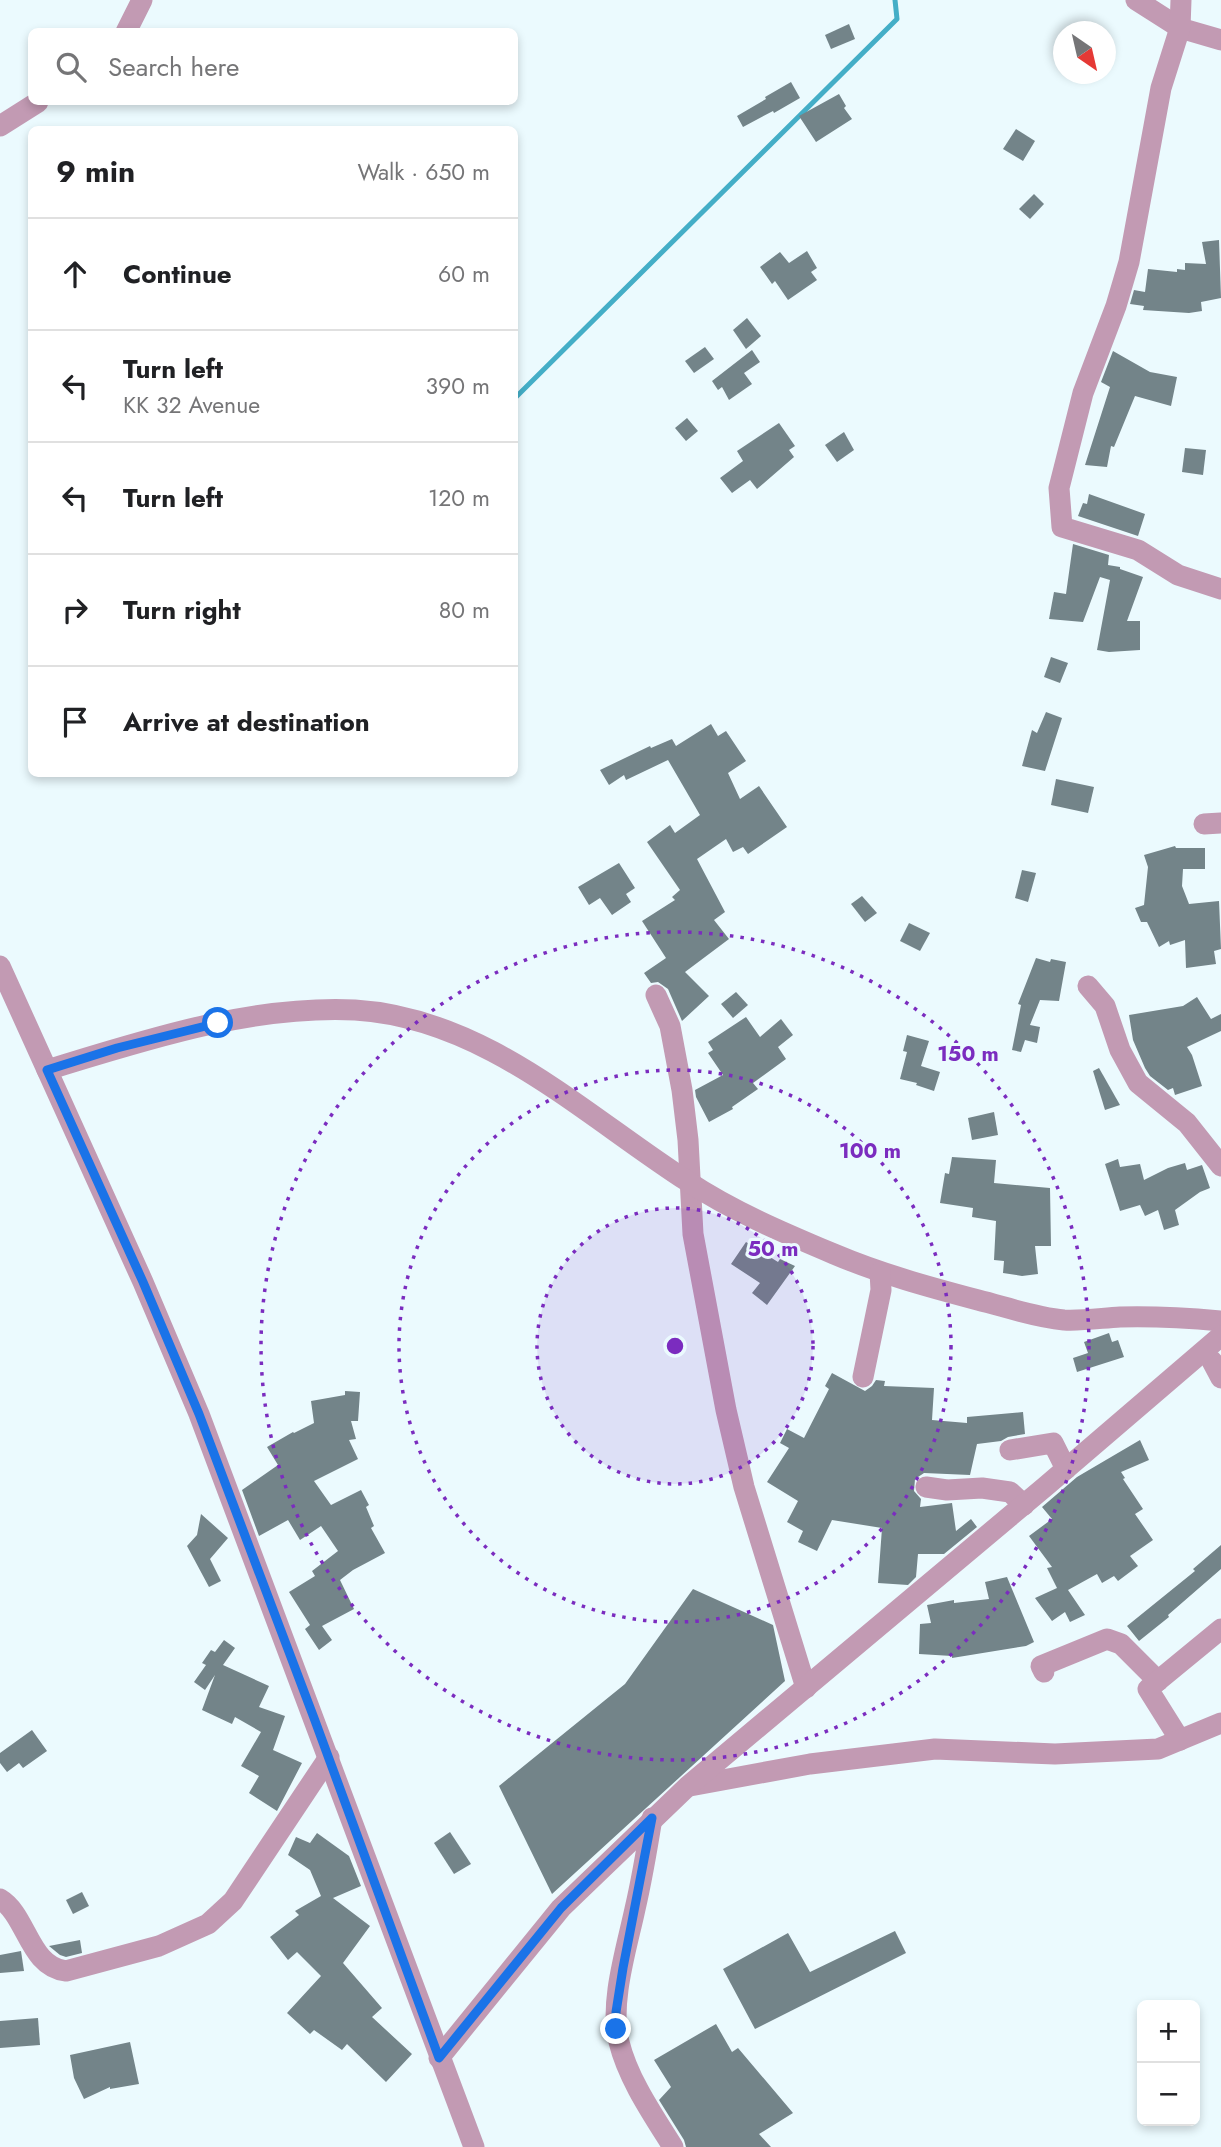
<!DOCTYPE html>
<meta charset="utf-8">
<style>
:root{--surface:#fff;--page:#f6f6f6;--text:#202124;--muted:#757577;--line:#e0e0e0}
body{margin:0;font-family:Jost,sans-serif;background:var(--page);color:var(--text)}
.controls{position:absolute;right:21px;bottom:21px;display:grid;overflow:hidden;border-radius:10px;box-shadow:0 4px 10px #0003}
.controls button{width:63px;height:63px;display:grid;place-items:center;padding:0;border:0;border-bottom:2px solid var(--line);background:var(--surface);color:var(--text);font:35px sans-serif}
.compass{position:absolute;left:1053px;top:21px;width:63px;height:63px;border-radius:50%;background:var(--surface);box-shadow:0 4px 10px #0003;rotate:146deg}
.stop{position:absolute;width:21px;height:21px;margin:-16px;border:5px solid #1a73e8;border-radius:50%;background:#fff}
.stop.end{background:#1a73e8;border-color:#fff;box-shadow:0 2px 7px #0008}
.list{margin:0;padding:0;list-style:none}
h2{display:flex;justify-content:space-between;align-items:center;height:91px;margin:0;padding:0 28px;font-size:30px}
h2 small{font-size:23px;font-weight:400;color:var(--muted)}
.list li{display:grid;grid-template-columns:46px 1fr auto;gap:21px;align-items:center;box-sizing:border-box;height:112px;padding:0 28px;border-top:2px solid var(--line)}
.list b{display:block;font-size:26px;white-space:nowrap}
.list p{margin:0;font-size:23px;white-space:nowrap;color:var(--muted)}
.list em{font-size:23px;font-style:normal;color:var(--muted)}
.icon{flex:none;width:38px;height:38px;fill:none;stroke:currentColor;stroke-width:2;stroke-linecap:round;stroke-linejoin:round}
.map{position:relative;flex:none;width:1221px;height:2147px;overflow:hidden}
.search{position:absolute;background:var(--surface);box-shadow:0 4px 10px #0003;left:28px;top:28px;width:490px;height:77px;display:flex;align-items:center;gap:18px;box-sizing:border-box;padding:0 24px;border-radius:10px;color:var(--muted);font-size:26px}
.panel{position:absolute;background:var(--surface);box-shadow:0 4px 10px #0003;left:28px;top:126px;width:490px;height:651px;border-radius:10px}
.map>svg:first-child{display:block}
.lines{fill:none;stroke-linecap:round;stroke-linejoin:round}
.stream{stroke:#44aec7;stroke-width:5}
.building{fill:#738489}
.minor{stroke:#c29ab3;stroke-width:21}
.route{stroke:#1a73e8;stroke-width:9}
.ring{fill:none;stroke:#7b2cbf;stroke-width:3.5;stroke-dasharray:3.5 7}
.centre{fill:#7b2cbf;stroke:#ebfafe;stroke-width:3.5}
.ring-label{font-size:21px;text-anchor:middle;font-weight:bold;fill:#7b2cbf;stroke:#ebfafe;stroke-width:6;stroke-linejoin:round;paint-order:stroke}
</style>
<div class="map">
<svg width="1221" height="2147" viewBox="0 0 1221 2147">
<rect width="100%" height="100%" fill="#ebfafe"/>
<g class="lines">
<polyline class="stream" points="514,399 897,19 895,0"/>
</g>
<g class="building">
<polygon points="849,24 855,39 831,49 825,35"/>
<polygon points="791,82 800,98 774,113 773,111 743,127 737,116 766,99 765,97"/>
<polygon points="839,94 846,106 844,108 852,119 816,142 799,116"/>
<polygon points="1016,129 1035,141 1023,161 1003,149"/>
<polygon points="1034,194 1044,204 1030,219 1019,209"/>
<polygon points="1219,240 1221,298 1201,302 1202,311 1189,313 1143,310 1144,306 1130,304 1134,290 1145,292 1148,269 1177,272 1177,269 1185,270 1185,263 1206,264 1202,242"/>
<polygon points="807,251 817,268 811,272 817,280 788,300 775,281 772,284 760,267 780,252 789,263"/>
<polygon points="747,318 761,336 746,349 733,330"/>
<polygon points="705,347 714,359 694,373 685,361"/>
<polygon points="752,350 760,362 744,373 752,384 729,400 722,387 718,390 712,381"/>
<polygon points="1113,351 1150,372 1177,377 1171,406 1135,396 1114,447 1111,446 1107,467 1085,465 1110,387 1101,382"/>
<polygon points="687,418 698,431 686,441 675,428"/>
<polygon points="779,423 795,446 789,450 794,457 757,489 750,480 732,493 720,478 743,461 737,451"/>
<polygon points="844,432 854,450 837,462 825,445"/>
<polygon points="1185,448 1206,450 1203,475 1182,472"/>
<polygon points="1089,494 1145,514 1138,536 1078,516 1083,503 1087,504"/>
<polygon points="1073,544 1109,555 1108,565 1120,567 1120,569 1143,577 1127,621 1140,621 1140,650 1109,652 1097,650 1110,580 1100,577 1083,622 1049,619 1054,592 1066,594"/>
<polygon points="1051,657 1068,663 1060,683 1044,677"/>
<polygon points="1046,712 1062,718 1045,771 1022,766 1032,730 1037,733"/>
<polygon points="711,724 718,736 726,731 746,761 728,773 740,799 759,786 787,827 748,854 743,847 733,852 726,839 697,859 725,912 714,920 729,939 685,972 709,996 682,1021 668,989 658,982 651,983 644,973 666,958 642,921 675,900 672,897 680,890 647,842 670,825 675,833 700,815 668,760 626,780 624,775 609,785 600,770 650,746 651,748 672,739 676,746"/>
<polygon points="1056,779 1094,787 1088,813 1051,805"/>
<polygon points="1175,846 1176,848 1205,848 1205,869 1183,869 1182,886 1189,904 1219,901 1221,949 1214,951 1216,964 1186,968 1185,940 1170,945 1169,941 1159,947 1147,922 1141,922 1135,908 1144,905 1148,867 1144,855"/>
<polygon points="619,863 635,888 626,894 631,902 612,915 600,898 589,905 578,887"/>
<polygon points="1022,870 1036,873 1028,902 1015,898"/>
<polygon points="862,896 877,913 865,922 851,904"/>
<polygon points="909,923 930,933 920,951 900,941"/>
<polygon points="1036,958 1050,962 1051,959 1066,962 1059,1001 1040,1000 1030,1025 1040,1027 1037,1043 1025,1040 1021,1052 1012,1050 1021,1005 1018,1004"/>
<polygon points="736,992 748,1005 733,1018 721,1004"/>
<polygon points="1197,997 1211,1019 1221,1014 1221,1031 1187,1047 1192,1055 1202,1086 1175,1095 1173,1088 1168,1090 1150,1076 1145,1068 1133,1040 1129,1015 1183,1006"/>
<polygon points="746,1017 760,1037 781,1019 793,1035 778,1047 786,1059 753,1083 758,1089 732,1107 733,1109 709,1122 696,1097 695,1090 723,1075 708,1053 713,1050 708,1042"/>
<polygon points="907,1035 929,1041 921,1066 940,1072 934,1091 916,1085 917,1083 900,1079 907,1052 903,1051"/>
<polygon points="1099,1068 1120,1105 1105,1110 1093,1071"/>
<polygon points="994,1112 998,1135 972,1140 968,1118"/>
<polygon points="952,1157 996,1160 994,1183 1050,1188 1051,1246 1035,1246 1038,1274 1022,1276 1003,1273 1004,1261 994,1260 996,1221 972,1217 973,1208 940,1203 945,1173 949,1174"/>
<polygon points="1118,1159 1120,1167 1140,1164 1144,1180 1168,1168 1185,1163 1187,1170 1202,1165 1210,1188 1200,1192 1175,1210 1179,1225 1164,1230 1158,1210 1145,1216 1140,1205 1120,1211 1105,1164"/>
<polygon points="746,1242 778,1262 780,1259 795,1266 767,1305 752,1293 760,1283 731,1264"/>
<polygon points="1109,1333 1112,1342 1118,1340 1124,1357 1077,1372 1073,1358 1088,1353 1084,1342"/>
<polygon points="832,1373 865,1391 872,1386 876,1380 885,1381 884,1386 934,1388 932,1420 967,1423 967,1417 1023,1412 1025,1434 1008,1437 1001,1441 977,1444 970,1475 924,1473 915,1479 914,1491 921,1499 920,1507 952,1503 956,1531 971,1519 977,1527 944,1554 918,1554 916,1577 908,1585 878,1583 882,1528 832,1520 817,1551 798,1542 803,1531 787,1522 798,1501 767,1482 789,1448 780,1443 787,1429 804,1438 829,1389 825,1386"/>
<polygon points="345,1391 360,1392 358,1421 351,1421 356,1439 349,1440 358,1459 314,1481 331,1505 361,1490 369,1505 366,1507 374,1526 371,1528 385,1553 353,1570 340,1580 354,1609 322,1626 332,1640 319,1650 305,1629 310,1625 289,1592 315,1576 312,1571 338,1551 321,1526 300,1540 288,1520 259,1536 242,1490 278,1465 267,1447 293,1432 294,1433 314,1423 311,1401 345,1395"/>
<polygon points="1140,1440 1149,1460 1121,1472 1125,1478 1123,1479 1143,1509 1135,1514 1153,1540 1130,1556 1138,1566 1118,1581 1114,1576 1102,1583 1097,1574 1068,1590 1085,1615 1070,1622 1065,1612 1052,1621 1035,1598 1057,1588 1047,1568 1052,1567 1029,1536 1052,1519 1042,1507 1077,1477"/>
<polygon points="201,1514 228,1538 210,1559 221,1581 209,1587 187,1546 197,1535"/>
<polygon points="1221,1545 1221,1569 1168,1615 1169,1617 1139,1641 1127,1626 1195,1571 1193,1569"/>
<polygon points="1007,1577 1034,1642 1026,1646 952,1658 952,1656 919,1654 920,1624 931,1623 927,1605 954,1600 954,1603 989,1599 985,1582"/>
<polygon points="693,1589 773,1625 785,1681 552,1894 499,1786 625,1684"/>
<polygon points="224,1640 235,1648 223,1665 269,1686 259,1707 285,1716 273,1750 302,1763 277,1811 249,1793 259,1776 241,1766 261,1732 235,1717 232,1724 202,1710 215,1675 205,1690 194,1682 206,1665 202,1663 211,1650 215,1652"/>
<polygon points="32,1730 47,1751 23,1768 19,1763 7,1772 0,1763 0,1753"/>
<polygon points="450,1832 471,1864 454,1874 434,1843"/>
<polygon points="317,1833 349,1856 361,1886 333,1898 370,1926 343,1963 382,2008 372,2017 412,2054 386,2082 347,2044 342,2050 314,2030 310,2034 287,2013 321,1976 297,1952 288,1960 270,1937 299,1915 295,1911 321,1896 310,1870 288,1855 296,1837 310,1843"/>
<polygon points="82,1892 89,1906 73,1914 66,1900"/>
<polygon points="895,1931 906,1953 755,2029 723,1969 788,1933 810,1972"/>
<polygon points="80,1940 82,1953 66,1957 60,1955 49,1946"/>
<polygon points="21,1951 24,1971 0,1973 0,1955"/>
<polygon points="38,2018 40,2045 0,2048 0,2021"/>
<polygon points="716,2024 732,2052 738,2048 793,2113 759,2134 771,2147 686,2147 684,2140 659,2100 671,2087 654,2060"/>
<polygon points="130,2042 139,2084 110,2089 110,2087 84,2099 74,2078 70,2055"/>
</g>
<g class="lines">
<g class="minor">
<polyline points="1136,0 1180,28 1221,40"/>
<polyline points="1181,0 1180,28 1161,88 1129,262 1116,306 1083,393 1059,488 1062,527 1138,550 1178,575 1221,589"/>
<polyline points="126,32 142,0"/>
<polyline points="0,126 38,102"/>
<polyline points="1204,824 1221,823"/>
<polyline points="0,966 143,1282 199,1414 474,2147"/>
<polyline points="1088,986 1105,1006 1120,1050 1138,1083 1187,1123 1221,1166"/>
<polyline points="656,995 670,1026 682,1090 688,1140 693,1234 726,1410 744,1487 806,1688"/>
<path d="M47,1070C145,1040 251,1005 355,1010C485,1018 583,1114 687,1181C732,1211 784,1233 834,1254C881,1274 929,1287 978,1300C1006,1307 1034,1317 1064,1320C1082,1321 1102,1318 1120,1317C1154,1316 1188,1318 1221,1321"/>
<polyline points="1212,1361 1221,1378"/>
<polyline points="863,1377 881,1290 880,1272"/>
<polyline points="1010,1450 1053,1443 1066,1469"/>
<polyline points="926,1487 947,1490 982,1488 1010,1492 1024,1505"/>
<polyline points="1044,1672 1041,1666 1107,1639 1121,1644 1158,1681"/>
<polyline points="1180,1740 1148,1689 1221,1629"/>
<polyline points="690,1786 810,1764 935,1749 1055,1754 1158,1749 1221,1723"/>
<path d="M652,1818C647,1849 642,1879 635,1909C627,1947 609,2003 619,2042C628,2079 653,2115 673,2147"/>
<path d="M0,1899C27,1915 29,1967 66,1971L159,1946L208,1924L233,1901L329,1757"/>
<polyline points="439,2058 561,1908 688,1786 1046,1486 1221,1336"/>
</g>
</g>
<g class="lines">
<polyline class="route" points="218,1023 117,1048 47,1070 143,1282 199,1414 314,1718 439,2058 561,1908 652,1818 623,1968 616,2012 616,2029"/>
</g>
<circle cx="675" cy="1346" r="138" fill="#7b2cbf" fill-opacity=".12"/>
<g class="ring">
<circle cx="675" cy="1346" r="138"/>
<circle cx="675" cy="1346" r="276"/>
<circle cx="675" cy="1346" r="414"/>
</g>
<circle cx="675" cy="1346" r="10" class="centre"/>
<g class="ring-label">
<text x="968" y="1061">150 m</text>
<text x="870" y="1158">100 m</text>
<text x="773" y="1256">50 m</text>
</g>
</svg>
<div class="controls">
<button>+</button>
<button>−</button>
</div>
<svg class="compass" viewBox="-18 -18 36 36"><path d="M0-13l5 13h-10z" fill="#e53935"/><path d="M0 13l5-13h-10z" fill="#757577"/></svg>
<div class="stop" style="left:218px;top:1023px"></div>
<div class="stop end" style="left:616px;top:2029px"></div>
<div class="search"><svg class="icon" aria-label="search" viewBox="0 0 24 24"><circle cx="10" cy="10" r="6"/><path d="M15 15l6 6"/></svg>Search here</div>
<section class="panel">
<h2>9 min<small>Walk · 650 m</small></h2>
<ul class="list">
<li><svg class="icon" aria-label="ahead" viewBox="0 0 24 24"><path d="M12 20V5M6 11l6-6 6 6"/></svg><div><b>Continue</b></div><em>60 m</em></li>
<li><svg class="icon" aria-label="left" viewBox="0 0 24 24"><path d="M17 20v-9H6M10 6l-5 5 5 5"/></svg><div><b>Turn left</b><p>KK 32 Avenue</p></div><em>390 m</em></li>
<li><svg class="icon" aria-label="left" viewBox="0 0 24 24"><path d="M17 20v-9H6M10 6l-5 5 5 5"/></svg><div><b>Turn left</b></div><em>120 m</em></li>
<li><svg class="icon" aria-label="right" viewBox="0 0 24 24"><path d="M7 20v-9h11M14 6l5 5-5 5"/></svg><div><b>Turn right</b></div><em>80 m</em></li>
<li><svg class="icon" aria-label="arrive" viewBox="0 0 24 24"><path d="M6 21V4h12l-3 4 3 4H6"/></svg><div><b>Arrive at destination</b></div></li>
</ul>
</section>
</div>
